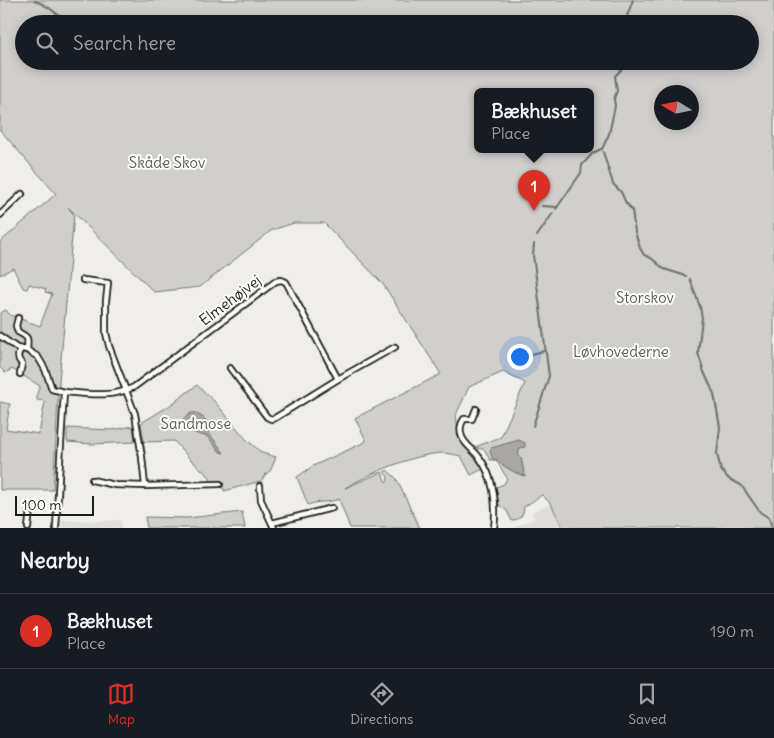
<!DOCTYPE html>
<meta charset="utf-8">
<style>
:root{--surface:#171b24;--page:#20242c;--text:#f1f3f6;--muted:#9ea1a6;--line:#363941;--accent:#d93025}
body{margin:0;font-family:Delius,sans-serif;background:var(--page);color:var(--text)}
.compass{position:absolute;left:654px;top:85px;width:45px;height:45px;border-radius:50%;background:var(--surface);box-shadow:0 2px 12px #0003;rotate:280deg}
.scale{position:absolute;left:15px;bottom:12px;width:79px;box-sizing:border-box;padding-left:5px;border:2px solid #1c1c1c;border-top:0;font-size:14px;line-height:18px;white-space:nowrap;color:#1c1c1c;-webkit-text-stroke:4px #fdfcf7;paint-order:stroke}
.you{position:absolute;left:519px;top:356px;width:18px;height:18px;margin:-12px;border:4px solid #fff;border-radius:50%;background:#1a73e8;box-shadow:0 0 0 8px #1a73e833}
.badge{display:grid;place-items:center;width:32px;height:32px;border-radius:50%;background:var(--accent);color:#fff;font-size:16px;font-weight:700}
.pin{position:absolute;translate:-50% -41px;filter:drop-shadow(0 1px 2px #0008)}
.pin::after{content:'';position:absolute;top:26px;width:18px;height:15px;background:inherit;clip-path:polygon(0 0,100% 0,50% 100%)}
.popup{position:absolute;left:474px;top:88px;width:120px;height:65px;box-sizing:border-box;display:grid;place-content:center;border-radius:8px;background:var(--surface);filter:drop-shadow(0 1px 4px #0005);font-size:16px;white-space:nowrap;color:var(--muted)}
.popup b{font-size:19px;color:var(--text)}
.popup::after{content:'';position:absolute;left:50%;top:100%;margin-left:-10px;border:10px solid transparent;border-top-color:var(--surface)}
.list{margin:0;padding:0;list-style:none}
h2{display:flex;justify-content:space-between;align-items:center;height:65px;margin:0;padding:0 20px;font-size:21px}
h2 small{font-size:16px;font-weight:400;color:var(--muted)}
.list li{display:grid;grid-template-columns:32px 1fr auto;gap:15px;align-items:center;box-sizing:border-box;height:75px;padding:0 20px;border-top:1px solid var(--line)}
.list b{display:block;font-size:19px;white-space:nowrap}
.list p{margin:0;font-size:16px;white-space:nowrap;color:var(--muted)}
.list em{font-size:16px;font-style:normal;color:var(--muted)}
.icon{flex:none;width:28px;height:28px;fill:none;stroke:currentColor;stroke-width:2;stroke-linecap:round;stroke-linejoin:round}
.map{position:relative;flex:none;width:774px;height:528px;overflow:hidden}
.search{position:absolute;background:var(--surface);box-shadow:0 2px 12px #0003;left:15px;right:15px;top:15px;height:55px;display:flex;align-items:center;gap:12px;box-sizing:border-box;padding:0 18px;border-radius:28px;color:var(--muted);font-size:19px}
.sheet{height:140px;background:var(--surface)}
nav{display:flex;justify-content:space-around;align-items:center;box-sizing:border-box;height:70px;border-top:1px solid var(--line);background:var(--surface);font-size:14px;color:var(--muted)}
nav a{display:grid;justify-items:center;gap:2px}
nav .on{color:var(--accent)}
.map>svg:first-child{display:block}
.built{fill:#e0deda}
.green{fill:#d0cfcc;stroke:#767674;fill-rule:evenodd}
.water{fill:#a8a7a3;stroke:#706f6d}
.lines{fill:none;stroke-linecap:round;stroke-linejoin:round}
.stream{stroke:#706f6d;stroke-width:2}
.minor-casing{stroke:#1c1c1c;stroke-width:8}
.minor{stroke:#fdfcf7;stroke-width:4.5}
.labels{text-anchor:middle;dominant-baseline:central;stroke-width:4;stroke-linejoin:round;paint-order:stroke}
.park-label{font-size:15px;fill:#5b5b5a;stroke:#fdfcf7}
.street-label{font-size:15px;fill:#1c1c1c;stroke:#fdfcf7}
</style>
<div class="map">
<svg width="774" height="528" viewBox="0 0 774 528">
<rect width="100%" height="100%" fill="#f0eeea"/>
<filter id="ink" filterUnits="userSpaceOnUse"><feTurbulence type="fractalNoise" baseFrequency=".02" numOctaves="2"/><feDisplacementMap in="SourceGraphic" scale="10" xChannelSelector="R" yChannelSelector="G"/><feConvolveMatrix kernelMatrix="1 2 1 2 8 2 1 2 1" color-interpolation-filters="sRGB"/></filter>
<g filter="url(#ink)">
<g class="built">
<polygon points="551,504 563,528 512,528 535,518 532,512"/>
<polygon points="62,520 99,521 120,520 122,528 62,528"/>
</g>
<g class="green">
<path d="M0,0H774V528H563L551,504L542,495L524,507C523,516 521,518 512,521L507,511L499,505L496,487L504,484L507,478L496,460H490L485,450L475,447L501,437L525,383L503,372L469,387L456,415L459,439L477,458L483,469L471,475L461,456C455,455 449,453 442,453C415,454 368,474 345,488L382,472L385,481L387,482L388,477L384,472L387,470L396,478L420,528H350L339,499C326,504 320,500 308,505L297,477L313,466L365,442L366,440L355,418L441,374L383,284L324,223H294L272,230L200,287L154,292L68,207L74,215L59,381L53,490H0V402L10,404L6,429L39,434L45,401L37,400V393L40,386L12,369L5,373L0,367V313L6,310L10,315L40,326L52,294L45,292L46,289L29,284L27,289L23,288L13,268L0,275V242L56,194L0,130ZM24,24H750V61H24ZM478,92H590V150H478ZM662,92H692V122H662Z"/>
<polygon points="197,385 215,402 246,439 262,453 276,457 271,470 265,475 261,481 224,491 224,489 210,481 210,477 191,460 174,441 144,442 141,423 169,406"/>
<polygon points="133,426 135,442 92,444 67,442 67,428 112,430"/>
<polygon points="242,512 245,528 147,528 145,517 187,518"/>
</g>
<g class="water">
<polygon points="191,413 196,413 205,419 208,424 209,433 224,453 220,452 207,436 200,435 184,428 182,420"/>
<path d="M519,440L525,443V447L520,448L518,456L521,458L525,476C518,475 500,465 496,459L493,460L490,451L491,448Z"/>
</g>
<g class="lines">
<g class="stream">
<path d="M35,1C58,8 56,23 83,20"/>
<polyline points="624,24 633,0"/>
<polyline points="602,149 609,134 615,106 614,99 617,91 615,76 622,69 621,63 616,61"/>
<polyline points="603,152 613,184 621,192 626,203 632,210 635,232 640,248 644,255 651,258 664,269 686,276"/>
<polyline points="542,206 557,207"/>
<polyline points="556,209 581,173 582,165 593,153 601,149"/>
<polyline points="537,236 553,213"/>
<polyline points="690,279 700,307 702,318 698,353 704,372 714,394 720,427 717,454 721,470 729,479 741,485 760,512 769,518 772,528"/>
<polyline points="517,361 527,355 544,351"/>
<polyline points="533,426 549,376 533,255 534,244"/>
</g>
<g class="minor-casing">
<g id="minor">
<polyline points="0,215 22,194"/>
<polyline points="83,280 108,283 106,301 106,333 109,346 135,414 142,457 145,486 220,484"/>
<path d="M18,318L16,326L18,332C29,338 28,337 27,350"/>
<polyline points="0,336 17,348 27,350 38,357 45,369 52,389 64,392"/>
<path d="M20,374L22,364C17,359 17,355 21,349"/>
<polyline points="338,379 395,347"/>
<path d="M476,409L472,419H464C460,425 459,430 462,437C465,445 474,450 479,457C494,477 497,504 494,528"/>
<polyline points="92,480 115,485 145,486"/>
<polyline points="260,486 261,500 274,528"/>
<polyline points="272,523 332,508"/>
<polyline points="28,528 30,510"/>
<path d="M56,528L64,392C88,394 112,398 134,387L276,281L281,280L286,282L338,379L275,418L271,419L267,417L230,368"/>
</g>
</g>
<use href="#minor" class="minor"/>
</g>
</g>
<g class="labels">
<g class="park-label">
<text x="167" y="162">Skåde Skov</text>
<text x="645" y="297">Storskov</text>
<text x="621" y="351">Løvhovederne</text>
<text x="196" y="423">Sandmose</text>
</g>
<g class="street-label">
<text transform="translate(230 300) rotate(-37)">Elmehøjvej</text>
</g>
</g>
</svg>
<svg class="compass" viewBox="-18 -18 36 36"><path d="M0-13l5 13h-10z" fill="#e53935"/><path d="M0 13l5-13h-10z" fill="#9ea1a6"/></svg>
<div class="scale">100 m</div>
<div class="you"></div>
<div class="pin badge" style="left:534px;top:211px">1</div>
<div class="popup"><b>Bækhuset</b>Place</div>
<div class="search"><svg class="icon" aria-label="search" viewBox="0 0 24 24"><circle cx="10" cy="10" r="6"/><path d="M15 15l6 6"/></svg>Search here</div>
</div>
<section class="sheet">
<h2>Nearby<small></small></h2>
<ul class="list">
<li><span class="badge">1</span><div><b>Bækhuset</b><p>Place</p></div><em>190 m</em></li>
</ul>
</section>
<nav>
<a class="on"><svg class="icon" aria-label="map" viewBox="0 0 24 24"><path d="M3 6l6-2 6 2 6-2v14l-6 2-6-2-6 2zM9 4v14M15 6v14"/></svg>Map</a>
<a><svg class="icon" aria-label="directions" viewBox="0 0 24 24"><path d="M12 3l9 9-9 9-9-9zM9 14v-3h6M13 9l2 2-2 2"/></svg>Directions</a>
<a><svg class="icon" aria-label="saved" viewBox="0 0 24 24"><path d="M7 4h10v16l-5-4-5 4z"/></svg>Saved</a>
</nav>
